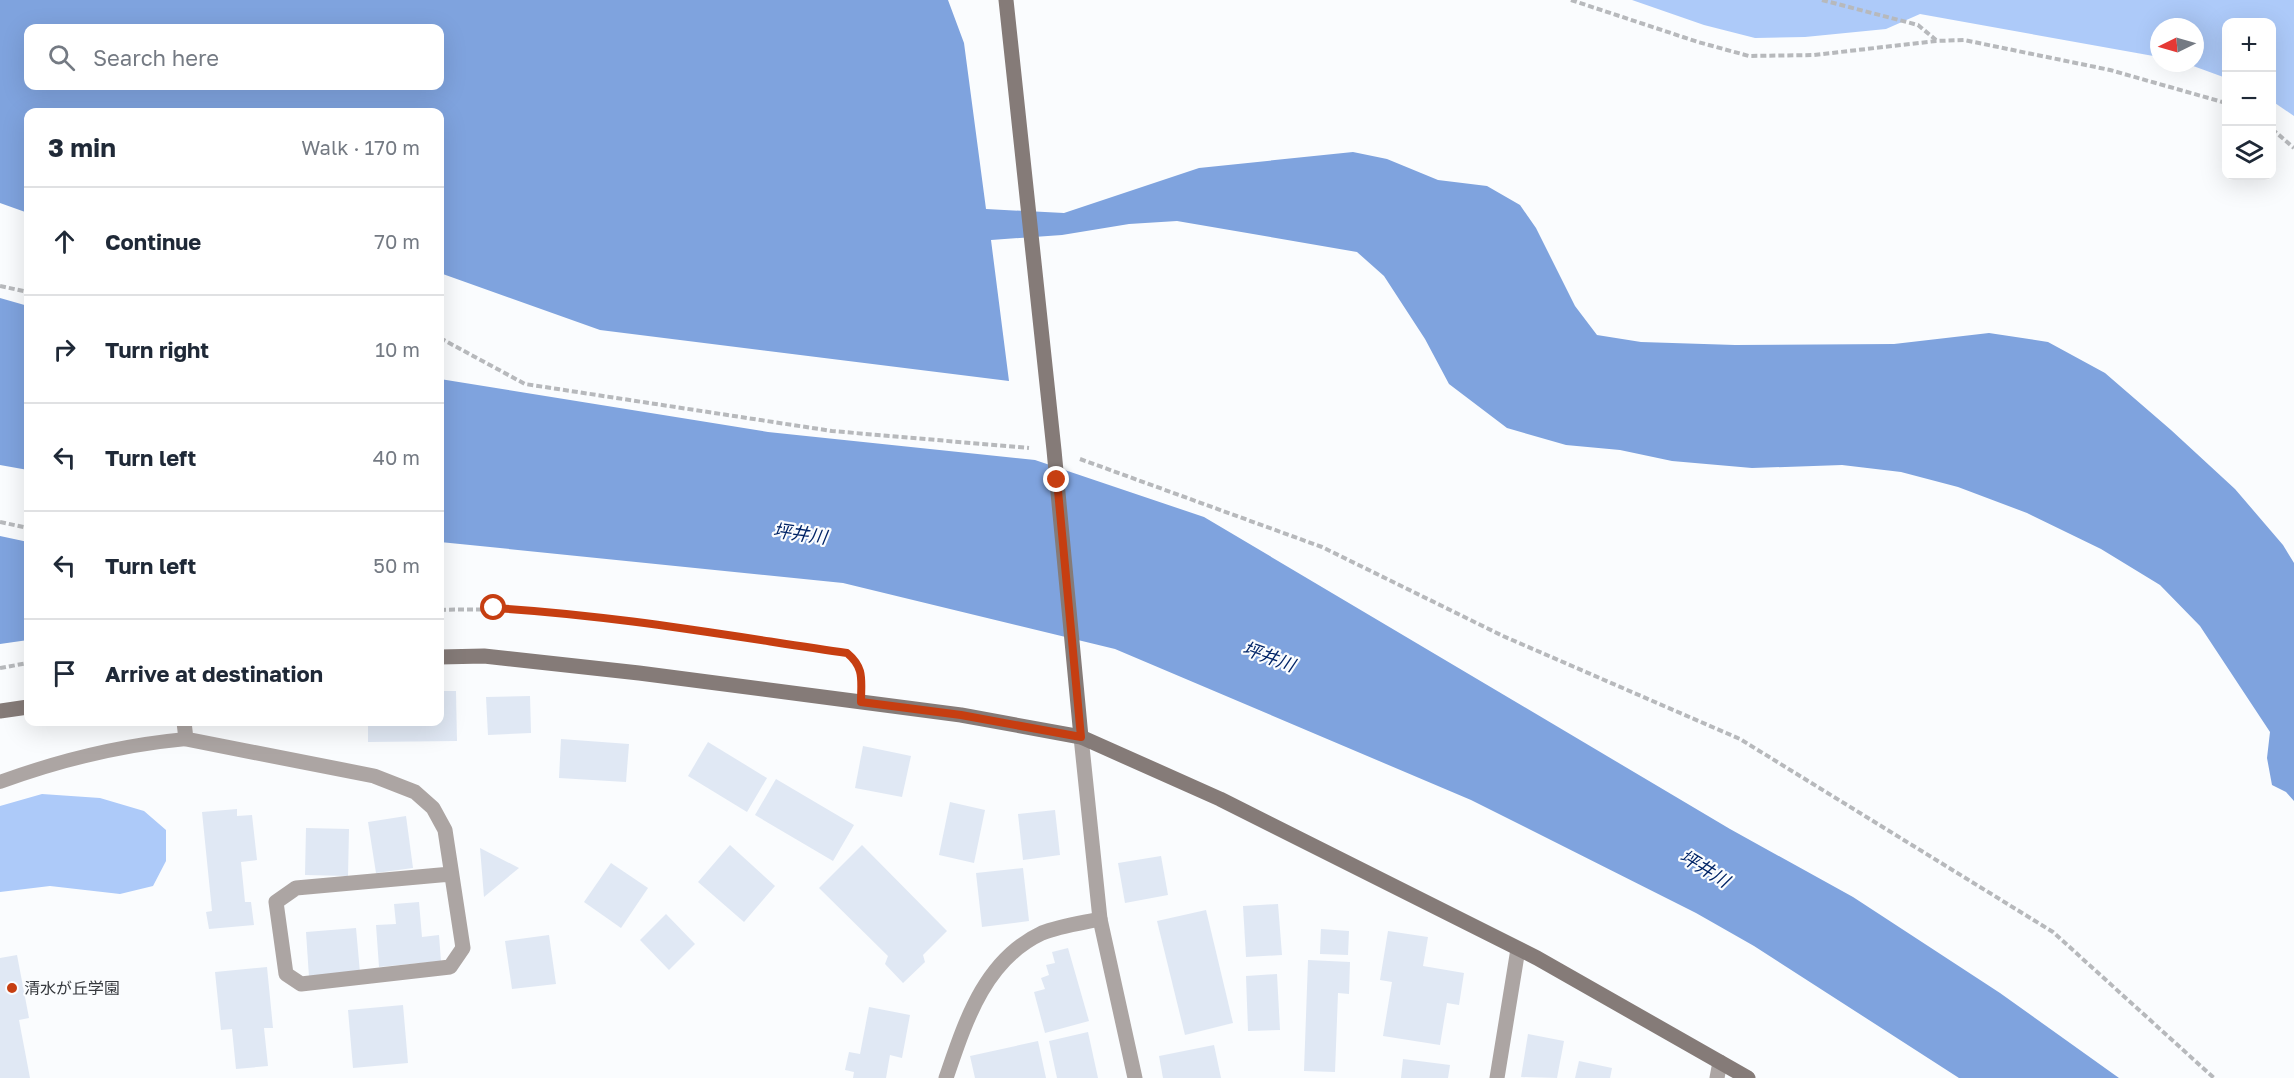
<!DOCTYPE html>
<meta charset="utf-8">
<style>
:root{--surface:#fff;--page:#f2f2f3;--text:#1f2937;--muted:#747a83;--line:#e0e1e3}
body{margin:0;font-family:"Golos Text","Noto Sans JP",sans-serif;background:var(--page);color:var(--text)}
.controls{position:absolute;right:18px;top:18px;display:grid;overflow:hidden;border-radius:12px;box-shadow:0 6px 24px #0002}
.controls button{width:54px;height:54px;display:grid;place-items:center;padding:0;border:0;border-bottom:2px solid var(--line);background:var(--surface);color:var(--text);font:30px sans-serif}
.compass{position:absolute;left:2150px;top:18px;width:54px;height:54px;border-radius:50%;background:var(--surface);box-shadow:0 6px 24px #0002;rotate:265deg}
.stop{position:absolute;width:18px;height:18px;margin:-14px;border:4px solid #c63e11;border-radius:50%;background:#fff}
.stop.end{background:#c63e11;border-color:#fff;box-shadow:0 2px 6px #0008}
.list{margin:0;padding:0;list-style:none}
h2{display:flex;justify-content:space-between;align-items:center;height:78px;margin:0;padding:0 24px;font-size:26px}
h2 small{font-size:20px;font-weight:400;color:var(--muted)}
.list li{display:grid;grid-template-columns:39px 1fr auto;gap:18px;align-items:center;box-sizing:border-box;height:108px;padding:0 24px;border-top:2px solid var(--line)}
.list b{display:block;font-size:22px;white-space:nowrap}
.list em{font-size:20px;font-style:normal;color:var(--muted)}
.icon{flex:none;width:33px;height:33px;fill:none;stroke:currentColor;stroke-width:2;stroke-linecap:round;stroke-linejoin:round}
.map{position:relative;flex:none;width:2294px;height:1078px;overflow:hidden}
.search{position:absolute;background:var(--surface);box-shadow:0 6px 24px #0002;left:24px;top:24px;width:420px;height:66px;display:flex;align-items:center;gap:15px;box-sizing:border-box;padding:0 21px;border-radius:12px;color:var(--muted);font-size:22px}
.panel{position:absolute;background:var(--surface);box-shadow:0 6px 24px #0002;left:24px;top:108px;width:420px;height:618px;border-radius:12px}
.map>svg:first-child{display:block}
.green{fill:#adcaf9}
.water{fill:#7fa3de;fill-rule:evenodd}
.building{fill:#e0e8f4}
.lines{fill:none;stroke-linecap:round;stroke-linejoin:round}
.path{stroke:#b7b9bc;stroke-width:4;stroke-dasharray:6 3;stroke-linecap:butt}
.lane{stroke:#aca5a3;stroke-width:14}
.street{stroke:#aca5a3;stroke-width:15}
.secondary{stroke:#857b78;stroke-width:15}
.route{stroke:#c63e11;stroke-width:8}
.poi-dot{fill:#c63e11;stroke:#fafcfe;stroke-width:2}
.labels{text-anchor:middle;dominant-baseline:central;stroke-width:4.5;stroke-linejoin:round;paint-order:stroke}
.poi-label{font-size:16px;fill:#36393e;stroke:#fafcfe;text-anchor:start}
.water-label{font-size:18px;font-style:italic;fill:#002467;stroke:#fafcfe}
</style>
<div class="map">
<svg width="2294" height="1078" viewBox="0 0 2294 1078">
<rect width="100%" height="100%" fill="#fafcfe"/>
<g class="green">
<polygon points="1632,0 2294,0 2294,116 2272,101 2272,22 2226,22 2226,78 2185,63 2195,63 2195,27 2159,27 2159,57 1920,14 1886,29 1805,37 1755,38 1704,25"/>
<polygon points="42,794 100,798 144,811 166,830 166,861 153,886 120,894 50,886 0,892 0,806"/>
</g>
<g class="water">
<path d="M0,0H948L964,43L986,209L1064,213L1199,168L1353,152L1387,159L1438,180L1487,186L1520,205L1536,228L1575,306L1597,335L1641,342L1735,345L1894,344L1989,333L2048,342L2105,373L2171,430L2235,489L2283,545L2294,563V801L2286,792L2272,785L2267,758L2270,732L2200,626L2160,585L2101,549L2027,513L1958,487L1901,472L1842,465L1752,468L1672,461L1620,450L1566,445L1507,428L1449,384L1425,339L1384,276L1357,252L1177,221L1129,224L1062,235L991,240L1009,381L600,330L440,273V112H28V213L0,203ZM28,28H440V86H28Z"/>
<polygon points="0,298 28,306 28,470 0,465"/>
<polygon points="440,379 768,432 1035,460 1204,517 1730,829 1853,897 2000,993 2119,1078 1959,1078 1754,946 1696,913 1471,800 1115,649 843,583 440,542"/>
<polygon points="0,536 28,542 28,640 0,644"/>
</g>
<g class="building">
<polygon points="440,691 456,691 457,741 368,742 368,722 440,722"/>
<polygon points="530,696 531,733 488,735 486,697"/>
<polygon points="561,739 629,744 626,782 559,778"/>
<polygon points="708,742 767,778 747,812 688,776"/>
<polygon points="863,746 911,756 902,797 855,788"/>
<polygon points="776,779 854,825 833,861 755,815"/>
<polygon points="950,802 985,810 974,863 939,855"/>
<polygon points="237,809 237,816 252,815 257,860 241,862 245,902 251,902 254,925 209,929 206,912 212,911 202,812"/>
<polygon points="1055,810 1060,855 1023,860 1018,814"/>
<polygon points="406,816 413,868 376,873 368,822"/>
<polygon points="306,828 349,829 348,876 305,875"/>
<polygon points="730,845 775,886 744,922 698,882"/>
<polygon points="862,845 947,931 923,955 925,962 903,983 885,964 888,956 819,888"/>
<polygon points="480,848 519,868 484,897"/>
<polygon points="1161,856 1168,895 1125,903 1118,863"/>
<polygon points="611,863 648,888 621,928 584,902"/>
<polygon points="1023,868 1029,921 982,927 976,873"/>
<polygon points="419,902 422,937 439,935 441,961 379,967 376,925 396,924 394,904"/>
<polygon points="1278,904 1282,955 1246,957 1243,906"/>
<polygon points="1206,910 1233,1023 1185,1035 1157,921"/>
<polygon points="666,914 695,944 669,970 640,940"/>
<polygon points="356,928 360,973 309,977 306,932"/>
<polygon points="1321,929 1349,931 1348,955 1320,954"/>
<polygon points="1388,931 1428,937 1423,966 1464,973 1459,1005 1447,1003 1440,1045 1383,1036 1392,982 1380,980"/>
<polygon points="549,935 556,984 512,989 505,941"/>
<polygon points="1068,948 1089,1021 1045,1033 1034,992 1045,989 1041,978 1049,975 1046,965 1055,963 1052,952"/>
<polygon points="17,955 29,1018 19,1020 30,1078 0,1078 0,958"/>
<polygon points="1308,960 1350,962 1349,994 1338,993 1335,1072 1304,1071"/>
<polygon points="267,967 273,1028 264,1028 268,1066 236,1069 232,1029 221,1030 215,972"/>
<polygon points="1277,974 1280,1030 1248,1031 1246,976"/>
<polygon points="403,1005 408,1063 353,1068 348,1010"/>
<polygon points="869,1007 910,1015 902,1058 890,1055 886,1078 853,1078 854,1072 845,1070 849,1052 860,1054"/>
<polygon points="1088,1032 1098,1078 1057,1078 1049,1041"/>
<polygon points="1528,1034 1564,1041 1557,1078 1521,1077"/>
<polygon points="1038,1041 1046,1078 975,1078 970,1056"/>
<polygon points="1214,1045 1221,1078 1163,1078 1159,1056"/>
<polygon points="1403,1059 1450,1065 1448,1078 1401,1078"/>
<polygon points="1579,1061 1612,1068 1610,1078 1575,1078"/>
</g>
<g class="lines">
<g class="path">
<polyline points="1571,0 1698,42 1749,56 1814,55 1936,41 1964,40 2110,70 2226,103"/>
<polyline points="1822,0 1918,25 1936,40"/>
<polyline points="2272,129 2294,148"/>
<polyline points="0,286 28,292"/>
<polyline points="440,338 525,384 832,431 1029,448"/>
<polyline points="1080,459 1322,547 1503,636 1740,739 2053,932 2214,1078"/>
<polyline points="0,522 28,528"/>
<path d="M440,610C576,605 712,633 847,653L858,663L861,677"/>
<polyline points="0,668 28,663"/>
</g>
<path class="lane" d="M0,782C60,760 122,745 186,739"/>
<g class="street">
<polyline points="184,722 186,739 374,776 415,792 433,808 445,830 463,948 450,967 301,984 286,974 276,902 296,888 451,874"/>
<polyline points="1081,737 1100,919 1135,1078"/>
<path d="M946,1078C965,1023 984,960 1042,933C1059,926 1081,923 1100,919"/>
<polyline points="1497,1078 1518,949"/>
<polyline points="1717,1078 1720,1062"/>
</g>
<g class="secondary">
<polyline points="1006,0 1054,450 1081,737"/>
<polyline points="440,657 484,656 639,673 961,715 1081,737 1220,799 1537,958 1748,1078"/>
<polyline points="0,711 28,707"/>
</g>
</g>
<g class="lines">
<path class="route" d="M494,608C613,615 730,636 847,653C865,668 861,680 861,702L961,715L1081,737L1057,480"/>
</g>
<circle class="poi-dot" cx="12" cy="988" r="6"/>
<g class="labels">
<g class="poi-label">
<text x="24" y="988">清水が丘学園</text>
</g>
<g class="water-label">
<text transform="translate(800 533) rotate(8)">坪井川</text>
<text transform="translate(1269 656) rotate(20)">坪井川</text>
<text transform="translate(1705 868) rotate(31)">坪井川</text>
</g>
</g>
</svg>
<div class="controls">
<button>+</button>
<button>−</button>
<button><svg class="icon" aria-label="layers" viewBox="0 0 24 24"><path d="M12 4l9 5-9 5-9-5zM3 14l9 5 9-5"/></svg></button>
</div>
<svg class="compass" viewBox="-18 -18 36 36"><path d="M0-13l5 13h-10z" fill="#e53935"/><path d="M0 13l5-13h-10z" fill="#747a83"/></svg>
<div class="stop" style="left:494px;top:608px"></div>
<div class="stop end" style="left:1057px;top:480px"></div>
<div class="search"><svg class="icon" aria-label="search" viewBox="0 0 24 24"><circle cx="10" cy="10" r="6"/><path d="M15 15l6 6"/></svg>Search here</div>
<section class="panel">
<h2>3 min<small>Walk · 170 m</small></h2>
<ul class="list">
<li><svg class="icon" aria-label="ahead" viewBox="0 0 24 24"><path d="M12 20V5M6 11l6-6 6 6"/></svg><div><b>Continue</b></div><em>70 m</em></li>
<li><svg class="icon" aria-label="right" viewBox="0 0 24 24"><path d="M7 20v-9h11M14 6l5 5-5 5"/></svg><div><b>Turn right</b></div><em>10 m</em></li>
<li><svg class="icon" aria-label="left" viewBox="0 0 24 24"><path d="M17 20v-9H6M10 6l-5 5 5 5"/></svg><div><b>Turn left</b></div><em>40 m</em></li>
<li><svg class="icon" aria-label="left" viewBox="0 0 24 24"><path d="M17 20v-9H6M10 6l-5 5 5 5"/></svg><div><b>Turn left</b></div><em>50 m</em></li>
<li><svg class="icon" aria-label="arrive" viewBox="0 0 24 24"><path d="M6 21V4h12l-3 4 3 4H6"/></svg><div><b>Arrive at destination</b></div></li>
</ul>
</section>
</div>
